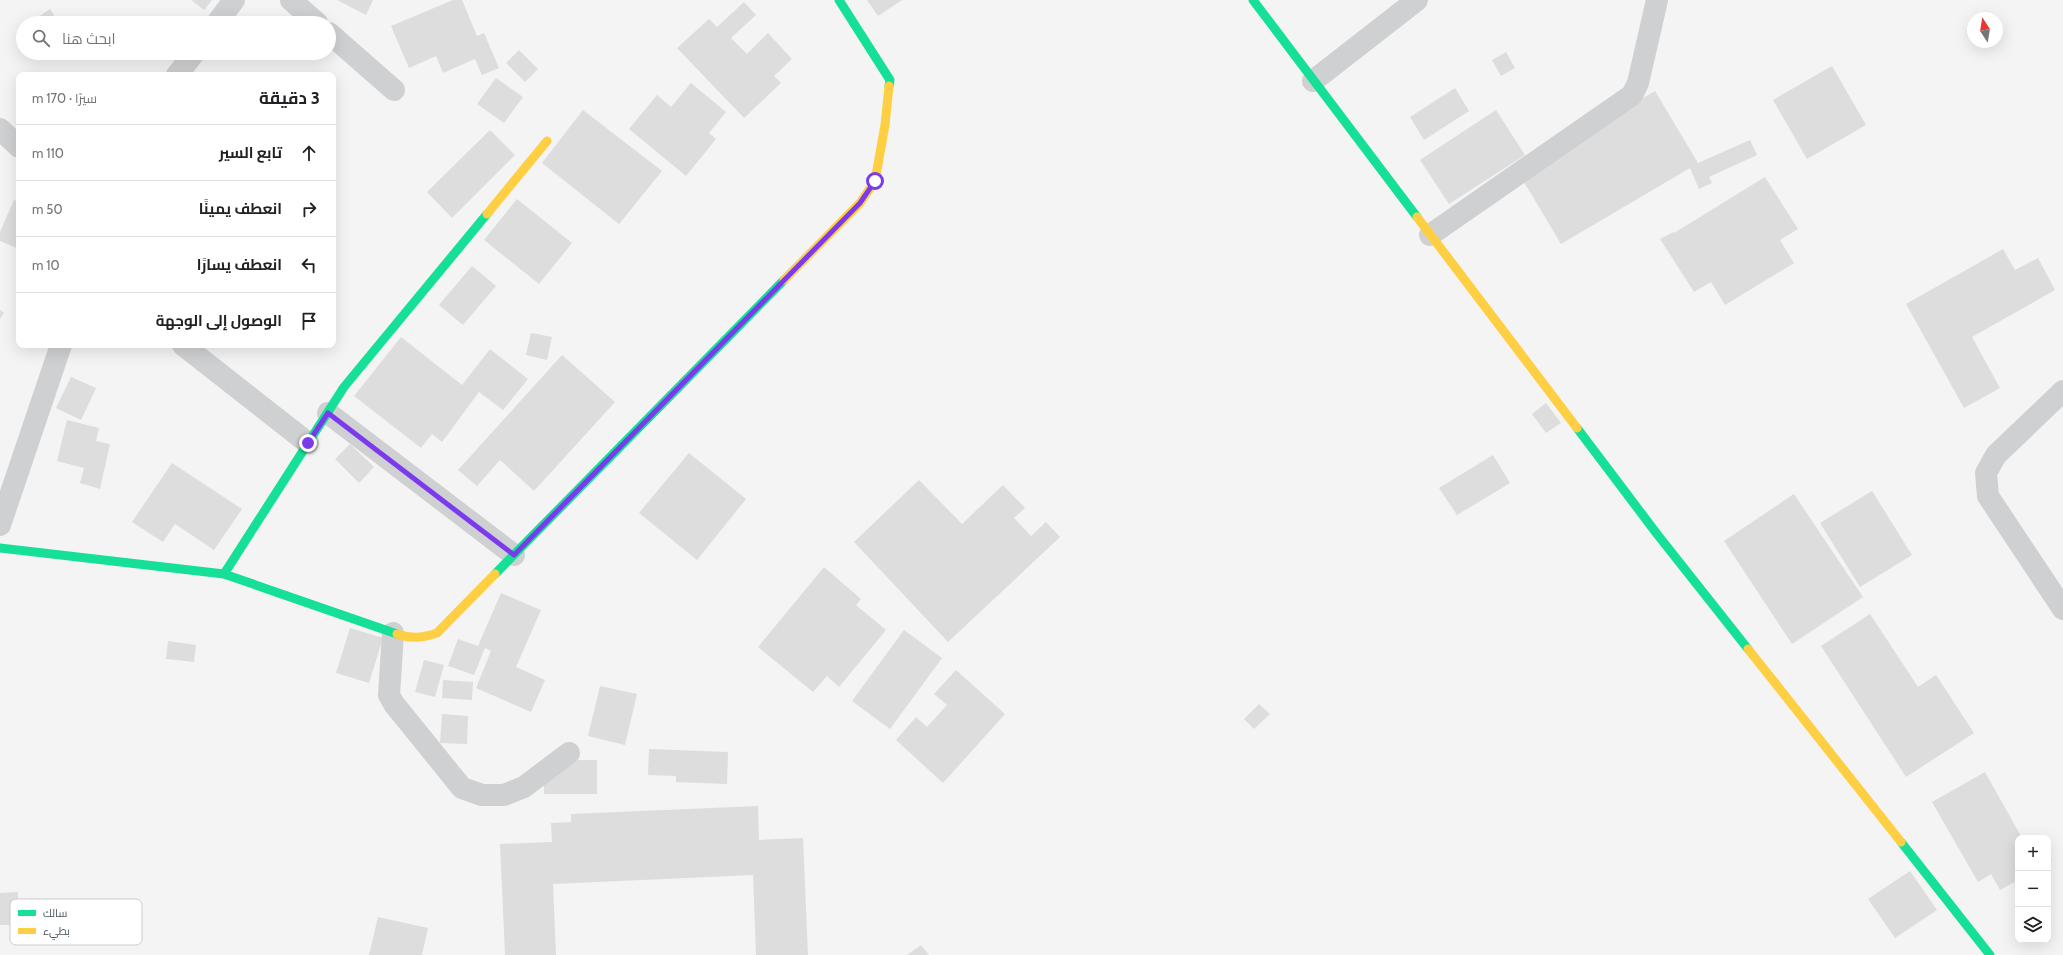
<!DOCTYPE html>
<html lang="ar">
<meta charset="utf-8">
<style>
:root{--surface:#fff;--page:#f2f2f2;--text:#202124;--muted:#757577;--line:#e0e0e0}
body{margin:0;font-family:Cabin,Cairo,sans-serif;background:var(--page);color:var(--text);direction:rtl}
.controls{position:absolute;right:12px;bottom:12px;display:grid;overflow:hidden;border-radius:8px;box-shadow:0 4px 16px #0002}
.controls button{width:36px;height:36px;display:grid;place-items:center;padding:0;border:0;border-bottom:1px solid var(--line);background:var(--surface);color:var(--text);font:20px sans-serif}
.compass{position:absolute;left:1967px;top:12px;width:36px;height:36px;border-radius:50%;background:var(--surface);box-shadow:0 4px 16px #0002;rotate:348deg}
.stop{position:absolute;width:12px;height:12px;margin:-9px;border:3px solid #7c3aed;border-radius:50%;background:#fff}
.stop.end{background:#7c3aed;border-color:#fff;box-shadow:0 1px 4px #0008}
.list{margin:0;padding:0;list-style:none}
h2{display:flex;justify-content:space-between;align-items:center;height:52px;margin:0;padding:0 16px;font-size:17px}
h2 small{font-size:13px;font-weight:400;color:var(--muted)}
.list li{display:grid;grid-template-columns:26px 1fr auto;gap:12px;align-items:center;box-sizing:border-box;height:56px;padding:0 16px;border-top:1px solid var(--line)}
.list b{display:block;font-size:15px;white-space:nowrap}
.list em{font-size:13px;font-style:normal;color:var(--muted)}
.icon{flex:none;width:22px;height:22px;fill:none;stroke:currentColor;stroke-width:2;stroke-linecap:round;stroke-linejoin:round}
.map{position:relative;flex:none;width:2063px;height:955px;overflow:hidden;direction:ltr}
.search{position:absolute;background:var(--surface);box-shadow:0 4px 16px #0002;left:16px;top:16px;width:320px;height:44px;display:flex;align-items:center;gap:10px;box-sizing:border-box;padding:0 14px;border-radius:22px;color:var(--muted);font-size:15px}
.panel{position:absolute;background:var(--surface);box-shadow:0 4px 16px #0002;left:16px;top:72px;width:320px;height:276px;border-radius:8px;direction:rtl}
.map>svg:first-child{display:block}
.building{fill:#ddddde}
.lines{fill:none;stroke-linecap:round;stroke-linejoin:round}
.street{stroke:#ced0d2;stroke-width:22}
.fast{stroke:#16e098;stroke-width:9}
.slow{stroke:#ffcf43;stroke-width:9}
.route{stroke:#7c3aed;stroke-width:5}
.key{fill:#fff;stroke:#c9ccd0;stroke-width:1}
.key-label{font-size:11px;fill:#4a5661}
</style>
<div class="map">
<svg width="2063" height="955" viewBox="0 0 2063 955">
<rect width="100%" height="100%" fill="#f4f4f4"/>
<g class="building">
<polygon points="191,0 212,0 204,10"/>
<polygon points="337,0 373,0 366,15"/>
<polygon points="453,0 462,0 477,36 484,33 499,68 482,75 475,59 443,73 436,56 409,68 391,26"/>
<polygon points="867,0 902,0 878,16"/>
<polygon points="744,2 756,15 731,38 747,54 768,33 792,59 774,76 781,83 744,118 677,48 709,19 717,27"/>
<polygon points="50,9 59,23 33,23 32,21"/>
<polygon points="278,17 280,23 262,23"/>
<polygon points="519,50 538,69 525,82 506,63"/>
<polygon points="1506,52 1515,68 1501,76 1492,60"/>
<polygon points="1832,66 1866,125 1807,159 1773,100"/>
<polygon points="496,78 523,97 504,123 477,104"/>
<polygon points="691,83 726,112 709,133 716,139 686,176 629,129 657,95 671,107"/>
<polygon points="1455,88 1469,111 1424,140 1410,117"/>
<polygon points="1655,91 1698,163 1750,140 1757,155 1709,177 1712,183 1699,189 1690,168 1561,244 1518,172"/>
<polygon points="583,110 662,171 619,224 542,163"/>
<polygon points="1496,110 1525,155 1449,204 1420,160"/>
<polygon points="490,130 515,155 452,218 427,192"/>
<polygon points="1765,177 1798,229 1780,240 1794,263 1725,305 1711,282 1694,292 1660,239 1673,232 1674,233"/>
<polygon points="517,199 572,243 539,284 484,240"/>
<polygon points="14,200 19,202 19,249 0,241 0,232"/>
<polygon points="2003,249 2015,270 2038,258 2055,290 1972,337 2000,388 1964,408 1906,304"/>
<polygon points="472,266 496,286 463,325 439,305"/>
<polygon points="0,310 4,313 0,319"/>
<polygon points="531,333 552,337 547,360 526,355"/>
<polygon points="401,337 462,385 490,349 528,379 503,410 479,392 442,442 432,434 421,448 354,396"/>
<polygon points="562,355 615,402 534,491 500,460 477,486 458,470"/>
<polygon points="71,377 96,388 81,420 56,408"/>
<polygon points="1546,403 1561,423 1546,433 1532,414"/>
<polygon points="67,420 99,428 96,441 110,444 100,489 80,483 84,468 57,461"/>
<polygon points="350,444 374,467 359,483 335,459"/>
<polygon points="689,453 746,499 697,560 639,513"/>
<polygon points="1493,455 1510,483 1457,515 1439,488"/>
<polygon points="172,463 242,509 214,550 175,524 163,542 132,522"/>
<polygon points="919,480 962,524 1003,485 1025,508 1014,518 1031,536 1046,522 1060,537 948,642 854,542"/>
<polygon points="1872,491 1912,555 1860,587 1820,523"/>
<polygon points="1794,494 1863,597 1792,644 1724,541"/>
<polygon points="824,567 861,599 856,605 886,630 839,687 827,676 813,692 758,647"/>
<polygon points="501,593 541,610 516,667 545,680 531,712 476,688 491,651 485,648 474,675 448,666 458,639 478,646"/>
<polygon points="1870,614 1918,687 1936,675 1974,733 1906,777 1821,646"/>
<polygon points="350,628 383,638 369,683 336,673"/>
<polygon points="904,630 942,658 890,729 852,701"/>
<polygon points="168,641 196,645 194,662 166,659"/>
<polygon points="424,660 444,665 435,697 415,692"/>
<polygon points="956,670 1005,714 943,783 896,740 916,717 927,727 947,705 934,694"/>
<polygon points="443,680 473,682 472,700 442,698"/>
<polygon points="600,686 637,694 625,745 588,736"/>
<polygon points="1259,704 1270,714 1254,729 1244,719"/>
<polygon points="442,714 468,716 467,744 440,743"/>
<polygon points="649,749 728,752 727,784 676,782 676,776 648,775"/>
<polygon points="567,760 597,760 597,794 544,794 544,768"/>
<polygon points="1985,772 2022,838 2018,838 2018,880 2000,890 1991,874 1978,882 1932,802"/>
<polygon points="758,806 759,840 803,838 808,955 756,955 753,875 553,884 556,955 505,955 500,844 552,842 551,823 571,822 571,814"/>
<polygon points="2048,853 2052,860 2048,863"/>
<polygon points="1910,871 1937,910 1895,938 1868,899"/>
<polygon points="18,892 18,925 0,925 0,893"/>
<polygon points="378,917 428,928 422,955 369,955"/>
<polygon points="921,945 929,955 907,955"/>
</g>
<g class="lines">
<g class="street">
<polyline points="291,0 317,23"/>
<polyline points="217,23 234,0"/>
<polyline points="329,33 394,90"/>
<polyline points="177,75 194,53"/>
<polyline points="1313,81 1417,0"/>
<polyline points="0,129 19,147"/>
<polyline points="1430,235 1632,95 1638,83 1657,0"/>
<polyline points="183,345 308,443"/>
<polyline points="2063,391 1996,455 1986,473 1988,496 2063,609"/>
<polyline points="328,413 514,555"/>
<polyline points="0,525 61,345"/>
<polyline points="393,633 389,695 394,704 462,788 482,795 504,795 524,787 569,753"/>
</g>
<g class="fast">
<polyline points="839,0 890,80 889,86"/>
<polyline points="1253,0 1417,217"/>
<polyline points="1577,428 1657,534 1748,649"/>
<polyline points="0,548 224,574 397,634"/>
<polyline points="224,574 344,387 487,214"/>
<polyline points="495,574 784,280"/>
<polyline points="1901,842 1990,955"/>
</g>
<g class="slow">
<polyline points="487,214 547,141"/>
<polyline points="1417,217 1577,428"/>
<polyline points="784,280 860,203 875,181 885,125 889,86"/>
<path d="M397,634C411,639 422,638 437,633L495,574"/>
<polyline points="1748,649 1901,842"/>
</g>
</g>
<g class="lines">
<polyline class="route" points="308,443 328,413 514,555 860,203 875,181"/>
</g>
<rect x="10" y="899" width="132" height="46" rx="6" class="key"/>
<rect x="18" y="910" width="18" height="6" fill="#16e098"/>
<rect x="18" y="928" width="18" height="6" fill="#ffcf43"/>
<g class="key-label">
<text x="43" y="917">سالك</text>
<text x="43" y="935">بطيء</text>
</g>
</svg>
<div class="controls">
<button>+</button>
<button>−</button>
<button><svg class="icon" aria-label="layers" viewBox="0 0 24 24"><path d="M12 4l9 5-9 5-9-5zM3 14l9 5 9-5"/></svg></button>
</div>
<svg class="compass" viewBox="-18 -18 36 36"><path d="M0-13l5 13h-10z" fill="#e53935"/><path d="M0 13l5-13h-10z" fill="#757577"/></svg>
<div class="stop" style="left:875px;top:181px"></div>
<div class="stop end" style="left:308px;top:443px"></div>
<div class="search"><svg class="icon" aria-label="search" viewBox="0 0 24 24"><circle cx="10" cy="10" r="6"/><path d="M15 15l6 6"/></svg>ابحث هنا</div>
<section class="panel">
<h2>3 دقيقة<small>سيرًا · 170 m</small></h2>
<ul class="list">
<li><svg class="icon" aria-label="ahead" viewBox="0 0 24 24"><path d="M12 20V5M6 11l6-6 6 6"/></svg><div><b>تابع السير</b></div><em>110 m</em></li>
<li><svg class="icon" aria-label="right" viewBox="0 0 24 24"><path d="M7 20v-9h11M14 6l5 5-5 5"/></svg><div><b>انعطف يمينًا</b></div><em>50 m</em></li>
<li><svg class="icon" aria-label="left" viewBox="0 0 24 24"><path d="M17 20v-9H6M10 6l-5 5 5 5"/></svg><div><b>انعطف يسارًا</b></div><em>10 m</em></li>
<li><svg class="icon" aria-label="arrive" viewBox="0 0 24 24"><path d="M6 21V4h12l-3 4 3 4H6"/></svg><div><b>الوصول إلى الوجهة</b></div></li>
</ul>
</section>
</div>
